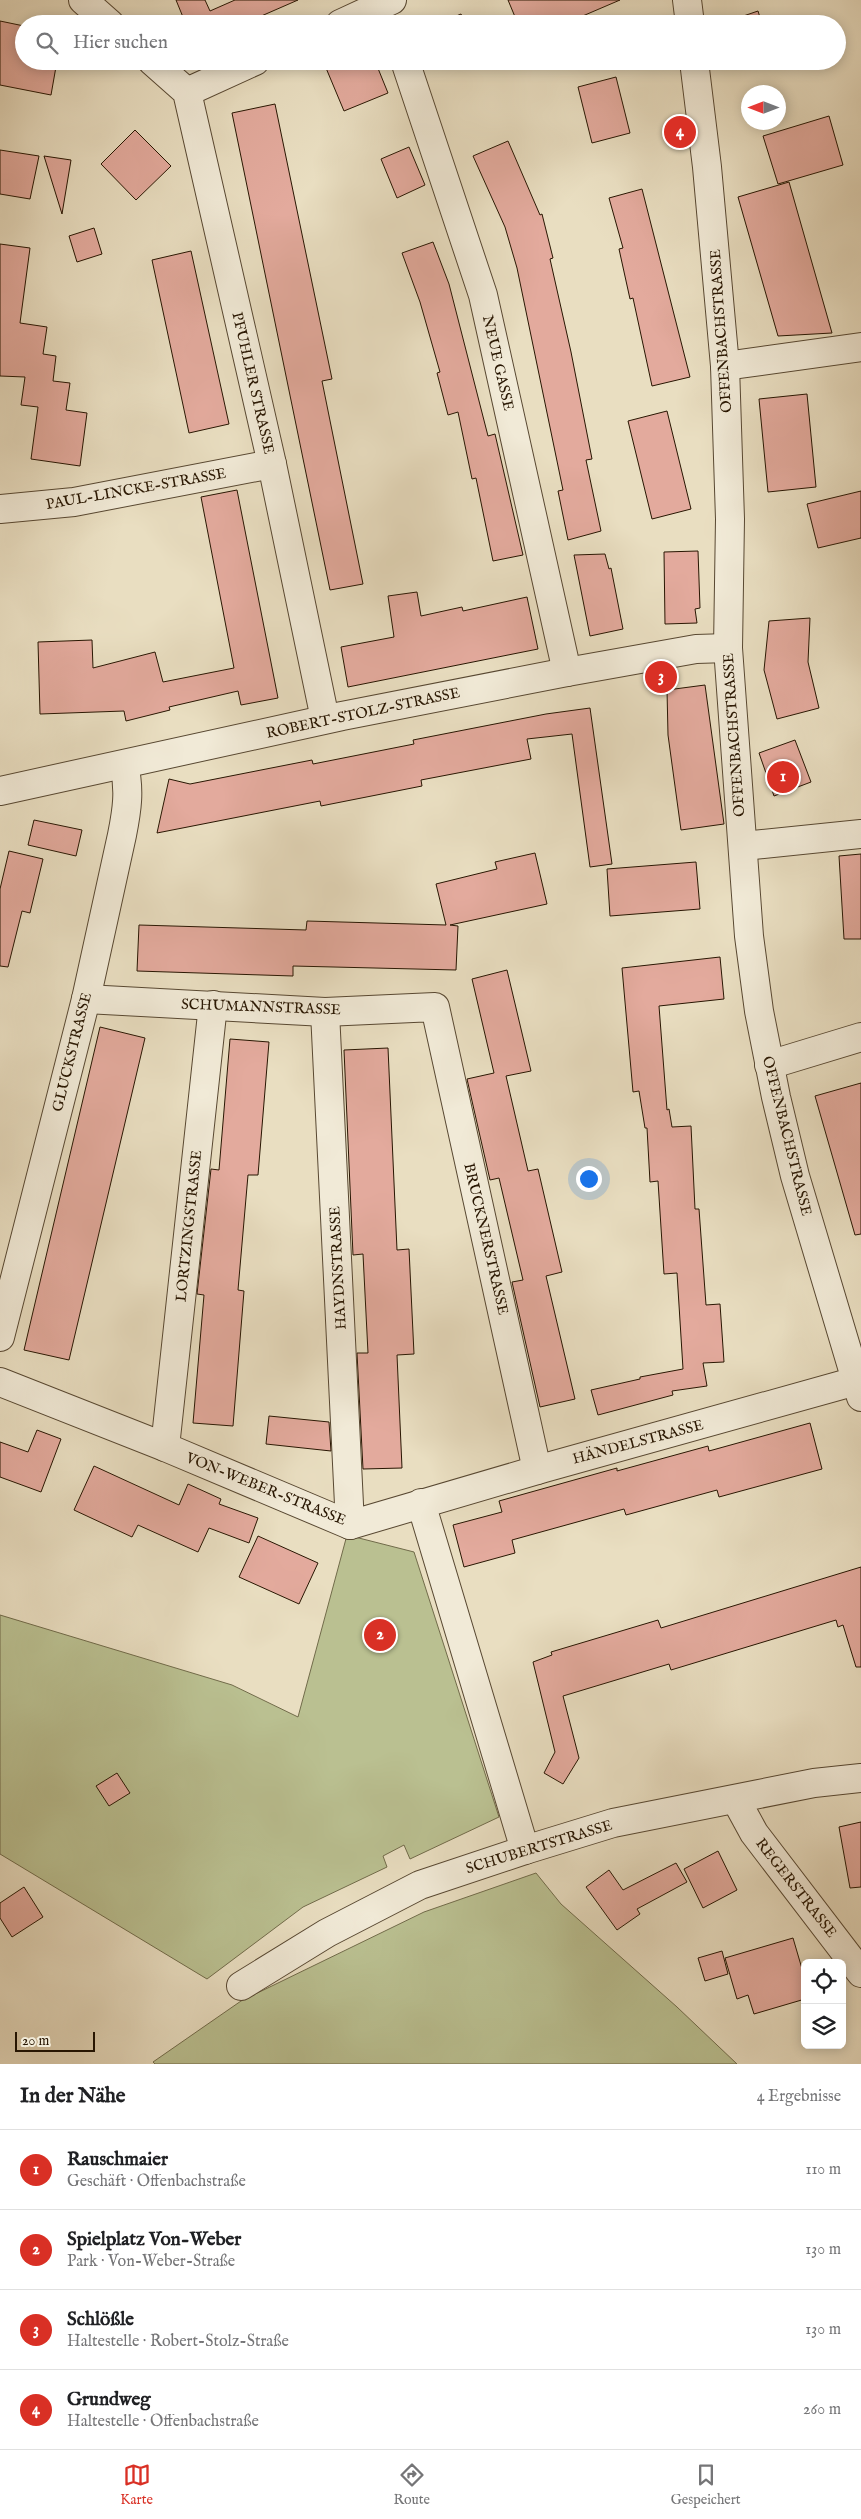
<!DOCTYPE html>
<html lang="de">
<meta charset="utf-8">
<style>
:root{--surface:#fff;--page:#f6f6f6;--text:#202124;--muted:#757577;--line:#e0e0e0;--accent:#d93025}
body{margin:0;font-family:"IM FELL English",serif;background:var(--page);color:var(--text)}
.controls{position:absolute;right:15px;bottom:15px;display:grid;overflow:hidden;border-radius:8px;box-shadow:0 2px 12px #0003}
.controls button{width:45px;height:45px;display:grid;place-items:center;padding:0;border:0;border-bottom:1px solid var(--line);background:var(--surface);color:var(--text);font:25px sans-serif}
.compass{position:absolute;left:741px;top:85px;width:45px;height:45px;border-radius:50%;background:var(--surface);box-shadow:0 2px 12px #0003;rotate:270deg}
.scale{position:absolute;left:15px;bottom:12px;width:80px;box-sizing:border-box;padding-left:5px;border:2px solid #281602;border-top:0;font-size:14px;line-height:18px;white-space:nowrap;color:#281602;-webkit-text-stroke:4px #f1ead7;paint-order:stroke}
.you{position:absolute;left:588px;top:1178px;width:18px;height:18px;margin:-12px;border:4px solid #fff;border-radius:50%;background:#1a73e8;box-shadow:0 0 0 8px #1a73e833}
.badge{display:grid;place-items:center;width:32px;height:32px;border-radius:50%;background:var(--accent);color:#fff;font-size:16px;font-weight:700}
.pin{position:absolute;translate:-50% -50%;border:2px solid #fff;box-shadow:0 1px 5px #0006}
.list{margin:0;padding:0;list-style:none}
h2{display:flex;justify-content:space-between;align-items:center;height:65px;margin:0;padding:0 20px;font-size:21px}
h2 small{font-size:16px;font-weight:400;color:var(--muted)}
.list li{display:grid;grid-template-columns:32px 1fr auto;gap:15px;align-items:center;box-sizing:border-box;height:80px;padding:0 20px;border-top:1px solid var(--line)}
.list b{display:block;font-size:19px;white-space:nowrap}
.list p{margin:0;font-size:16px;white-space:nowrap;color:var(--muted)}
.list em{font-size:16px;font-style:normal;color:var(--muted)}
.icon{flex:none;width:28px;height:28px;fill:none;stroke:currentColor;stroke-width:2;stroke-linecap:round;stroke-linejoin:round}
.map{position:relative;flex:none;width:861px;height:2064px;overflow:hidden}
.search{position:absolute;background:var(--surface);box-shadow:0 2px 12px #0003;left:15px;right:15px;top:15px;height:55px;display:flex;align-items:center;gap:12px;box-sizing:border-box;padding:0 18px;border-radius:28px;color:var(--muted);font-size:19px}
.sheet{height:385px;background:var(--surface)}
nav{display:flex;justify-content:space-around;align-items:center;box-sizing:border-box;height:70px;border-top:1px solid var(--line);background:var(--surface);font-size:14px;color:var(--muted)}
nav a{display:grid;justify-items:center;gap:2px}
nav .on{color:var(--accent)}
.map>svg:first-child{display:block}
.green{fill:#bac091;stroke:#716b4a}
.building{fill:#e3aa9d;stroke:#281602}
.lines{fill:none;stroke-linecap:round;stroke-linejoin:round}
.minor-casing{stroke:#584832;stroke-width:30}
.minor{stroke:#f1ead7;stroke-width:28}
.labels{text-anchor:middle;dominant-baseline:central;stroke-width:5;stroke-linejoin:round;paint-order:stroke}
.street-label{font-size:15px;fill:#281602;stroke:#f1ead7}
</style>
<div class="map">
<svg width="861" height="2064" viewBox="0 0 861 2064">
<rect width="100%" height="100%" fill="#e9dec1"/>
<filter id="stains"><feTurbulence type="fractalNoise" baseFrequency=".004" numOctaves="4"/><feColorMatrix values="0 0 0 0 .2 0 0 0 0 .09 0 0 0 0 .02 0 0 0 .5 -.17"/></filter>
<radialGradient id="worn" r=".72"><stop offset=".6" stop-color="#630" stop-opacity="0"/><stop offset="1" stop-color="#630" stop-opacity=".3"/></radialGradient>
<g class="green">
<polygon points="347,1535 414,1552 499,1817 410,1859 404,1845 383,1856 387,1867 303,1907 207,1979 0,1854 0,1615 232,1685 298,1717"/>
<polygon points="536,1873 561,1904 677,2007 737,2064 155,2064 153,2062 241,2001 424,1912"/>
</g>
<g class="building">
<polygon points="176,0 205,0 210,11 235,0 298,0 243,24 181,24 185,22"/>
<polygon points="508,0 620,0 564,24 518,24"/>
<polygon points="758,11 762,24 720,24"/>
<polygon points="461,14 466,24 437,24"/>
<polygon points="0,21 24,26 24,61 57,61 51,95 0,85"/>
<polygon points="343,61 375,61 388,93 344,111 326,68"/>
<polygon points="616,77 630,133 592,143 578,87"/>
<polygon points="275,104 332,379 322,381 363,584 330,590 232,113"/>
<polygon points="829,116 843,165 778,184 763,136"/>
<polygon points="135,130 171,166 136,200 101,164"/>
<polygon points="508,141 540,215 542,214 553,258 550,259 571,352 592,459 586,460 601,531 568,540 558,491 563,490 517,268 505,227 473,156"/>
<polygon points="409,147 425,185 397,198 381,159"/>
<polygon points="0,150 39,156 30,199 0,194"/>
<polygon points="44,156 71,160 62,214"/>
<polygon points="789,182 832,333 778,336 738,197"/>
<polygon points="642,189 690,377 652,386 633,298 630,299 619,249 623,248 609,198"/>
<polygon points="94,228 102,254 77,262 69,236"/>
<polygon points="433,242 449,284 488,436 495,434 523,555 493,561 476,478 472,479 458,412 448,415 437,373 440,372 420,302 402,253"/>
<polygon points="0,244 30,248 20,323 47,327 43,354 56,356 53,381 70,383 66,410 87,413 80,466 31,459 38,407 21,405 25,377 0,376"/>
<polygon points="191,251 229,424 189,433 152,260"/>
<polygon points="807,394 816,487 768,492 759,399"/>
<polygon points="667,411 691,509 652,519 628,421"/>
<polygon points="237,490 278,698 241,705 238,691 169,707 170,710 126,721 124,711 40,714 38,642 92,640 93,668 155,652 163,682 234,668 201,497"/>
<polygon points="861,491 861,538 818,548 807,504"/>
<polygon points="698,551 700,608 695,609 697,623 665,624 664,552"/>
<polygon points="605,554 609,569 611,568 623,629 590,636 574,555"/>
<polygon points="417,592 421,616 462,607 463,611 527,597 538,649 348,687 341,647 394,637 388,596"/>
<polygon points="810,618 808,662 819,708 777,719 764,670 769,621"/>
<polygon points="705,685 724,824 681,830 668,735 667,690"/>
<polygon points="590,708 612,864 590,867 572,734 527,739 531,759 421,780 422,786 321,806 320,801 157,833 169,779 190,784 312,760 313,764 414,744 413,740 546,714"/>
<polygon points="795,740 811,782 774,796 759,753"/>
<polygon points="34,820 82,830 76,856 28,845"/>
<polygon points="9,851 43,859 30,913 22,911 8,967 0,966 0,889"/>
<polygon points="535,853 547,904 450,925 458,926 456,970 293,966 293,976 137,971 139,925 306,930 307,921 446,925 436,884 497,869 495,862"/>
<polygon points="861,854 861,939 844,939 839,856"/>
<polygon points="696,862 700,909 610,916 607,869"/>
<polygon points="720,957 724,999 659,1006 667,1110 669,1109 672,1127 691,1126 695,1209 699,1209 706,1305 720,1304 724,1362 703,1363 707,1386 672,1391 673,1395 598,1415 591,1390 640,1379 640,1377 683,1369 677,1273 664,1274 658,1181 650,1182 647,1128 645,1128 639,1091 633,1092 622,968"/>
<polygon points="507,970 531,1071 506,1076 528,1171 538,1169 562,1272 546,1276 575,1399 540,1407 512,1282 523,1280 499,1178 490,1180 467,1079 494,1073 472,979"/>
<polygon points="100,1027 145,1038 69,1360 24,1350"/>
<polygon points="230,1039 269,1042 258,1175 248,1175 238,1290 244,1291 233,1426 193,1423 204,1295 197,1294 211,1169 219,1170"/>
<polygon points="388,1048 397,1250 409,1249 414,1354 397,1355 402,1468 363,1469 357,1353 368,1353 363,1254 353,1255 344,1050"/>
<polygon points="861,1083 861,1234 855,1235 815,1096"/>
<polygon points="269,1416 329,1422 331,1451 266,1444"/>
<polygon points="810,1423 822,1469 719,1497 717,1490 626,1515 624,1509 512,1540 515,1553 464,1567 453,1525 502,1512 499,1501 617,1468 617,1471 708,1446 709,1451"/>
<polygon points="37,1430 61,1439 41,1492 0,1477 0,1442 28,1452"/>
<polygon points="94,1466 179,1505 188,1484 221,1499 219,1504 258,1518 249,1543 209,1528 198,1552 138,1525 132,1537 74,1510"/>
<polygon points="258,1536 318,1563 299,1604 239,1577"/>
<polygon points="861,1567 861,1667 856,1667 843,1625 838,1627 836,1620 671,1670 669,1664 563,1696 579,1758 563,1784 544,1773 555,1752 533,1662 552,1655 551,1652 658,1620 661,1628"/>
<polygon points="117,1773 130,1793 109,1806 96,1786"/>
<polygon points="861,1822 861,1887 850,1888 839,1827"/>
<polygon points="718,1851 737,1890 703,1908 684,1869"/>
<polygon points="676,1863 687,1882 637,1909 640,1914 617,1930 586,1887 609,1870 623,1890"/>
<polygon points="24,1887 43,1917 12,1937 0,1918 0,1903"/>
<polygon points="793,1938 805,1979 805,1999 754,2014 748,1995 737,1999 725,1958"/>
<polygon points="722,1951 728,1974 705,1981 698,1958"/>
</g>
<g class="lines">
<g class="minor-casing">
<g id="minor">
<polyline points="83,0 110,24"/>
<polyline points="687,0 690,24"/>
<polyline points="340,24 392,0"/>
<polyline points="152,61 187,92 272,464 325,719"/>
<polyline points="405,61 483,295 567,672"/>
<polyline points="694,61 707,167 725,366 730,519 728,648 749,936 759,1011 776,1097 795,1176 861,1397"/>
<polyline points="187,92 255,61"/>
<polyline points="725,366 861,347"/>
<polyline points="0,509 74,502 272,464"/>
<polyline points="0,791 342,716 567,672 696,649 728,648"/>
<polyline points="743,846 861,834"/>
<polyline points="86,999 325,1012 435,1007 537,1470"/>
<polyline points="325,1012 350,1525"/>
<polyline points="769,1065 861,1037"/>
<path d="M0,1337L86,999L122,835C127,810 130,790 124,765"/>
<polyline points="0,1382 165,1447 350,1525 544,1468 856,1381"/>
<polyline points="165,1447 213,1005"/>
<polyline points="421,1503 525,1850"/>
<polyline points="736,1800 754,1833 861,1973"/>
<polyline points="241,1986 327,1933 420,1885 525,1850 613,1823 814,1783 861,1778"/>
</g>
</g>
<use href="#minor" class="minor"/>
</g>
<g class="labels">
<g class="street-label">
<text transform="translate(721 331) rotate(-94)">OFFENBACHSTRASSE</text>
<text transform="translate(498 363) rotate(77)">NEUE GASSE</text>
<text transform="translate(253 383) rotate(77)">PFUHLER STRASSE</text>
<text transform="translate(136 489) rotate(-10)">PAUL-LINCKE-STRASSE</text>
<text transform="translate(363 713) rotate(-12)">ROBERT-STOLZ-STRASSE</text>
<text transform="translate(734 735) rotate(-94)">OFFENBACHSTRASSE</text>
<text transform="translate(261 1007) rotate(2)">SCHUMANNSTRASSE</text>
<text transform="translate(72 1052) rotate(-76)">GLUCKSTRASSE</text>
<text transform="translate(787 1136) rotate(76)">OFFENBACHSTRASSE</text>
<text transform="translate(189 1226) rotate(-84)">LORTZINGSTRASSE</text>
<text transform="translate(486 1239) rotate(77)">BRUCKNERSTRASSE</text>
<text transform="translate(338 1268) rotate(-93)">HAYDNSTRASSE</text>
<text transform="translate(638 1442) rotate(-15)">HÄNDELSTRASSE</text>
<text transform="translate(266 1489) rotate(22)">VON-WEBER-STRASSE</text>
<text transform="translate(539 1847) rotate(-17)">SCHUBERTSTRASSE</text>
<text transform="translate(796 1888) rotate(52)">REGERSTRASSE</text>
</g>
</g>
<rect width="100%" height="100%" filter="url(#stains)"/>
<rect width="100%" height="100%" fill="url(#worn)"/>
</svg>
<div class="controls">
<button><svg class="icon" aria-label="locate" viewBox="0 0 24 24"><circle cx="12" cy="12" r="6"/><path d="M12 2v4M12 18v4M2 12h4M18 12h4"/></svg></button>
<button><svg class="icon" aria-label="layers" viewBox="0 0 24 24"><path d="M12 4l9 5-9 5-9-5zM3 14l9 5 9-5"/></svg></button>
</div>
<svg class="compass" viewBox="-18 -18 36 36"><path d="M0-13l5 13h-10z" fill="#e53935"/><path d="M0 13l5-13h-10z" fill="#757577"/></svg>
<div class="scale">20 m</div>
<div class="you"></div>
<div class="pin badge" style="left:783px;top:777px">1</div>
<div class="pin badge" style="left:380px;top:1635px">2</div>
<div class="pin badge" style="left:661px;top:677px">3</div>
<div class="pin badge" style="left:680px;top:132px">4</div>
<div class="search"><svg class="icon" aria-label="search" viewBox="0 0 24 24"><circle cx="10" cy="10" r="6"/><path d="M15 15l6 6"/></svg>Hier suchen</div>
</div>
<section class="sheet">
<h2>In der Nähe<small>4 Ergebnisse</small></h2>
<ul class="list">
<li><span class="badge">1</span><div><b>Rauschmaier</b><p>Geschäft · Offenbachstraße</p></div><em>110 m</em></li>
<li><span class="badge">2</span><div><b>Spielplatz Von-Weber</b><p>Park · Von-Weber-Straße</p></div><em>130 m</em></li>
<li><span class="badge">3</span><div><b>Schlößle</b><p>Haltestelle · Robert-Stolz-Straße</p></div><em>130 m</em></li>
<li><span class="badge">4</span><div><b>Grundweg</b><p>Haltestelle · Offenbachstraße</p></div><em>260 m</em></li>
</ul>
</section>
<nav>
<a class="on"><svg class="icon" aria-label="map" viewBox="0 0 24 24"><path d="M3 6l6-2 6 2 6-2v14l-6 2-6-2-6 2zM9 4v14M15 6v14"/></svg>Karte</a>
<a><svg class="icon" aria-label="directions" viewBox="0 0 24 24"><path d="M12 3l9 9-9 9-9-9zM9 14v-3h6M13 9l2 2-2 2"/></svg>Route</a>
<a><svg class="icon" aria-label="saved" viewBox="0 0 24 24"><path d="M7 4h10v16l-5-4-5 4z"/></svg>Gespeichert</a>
</nav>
